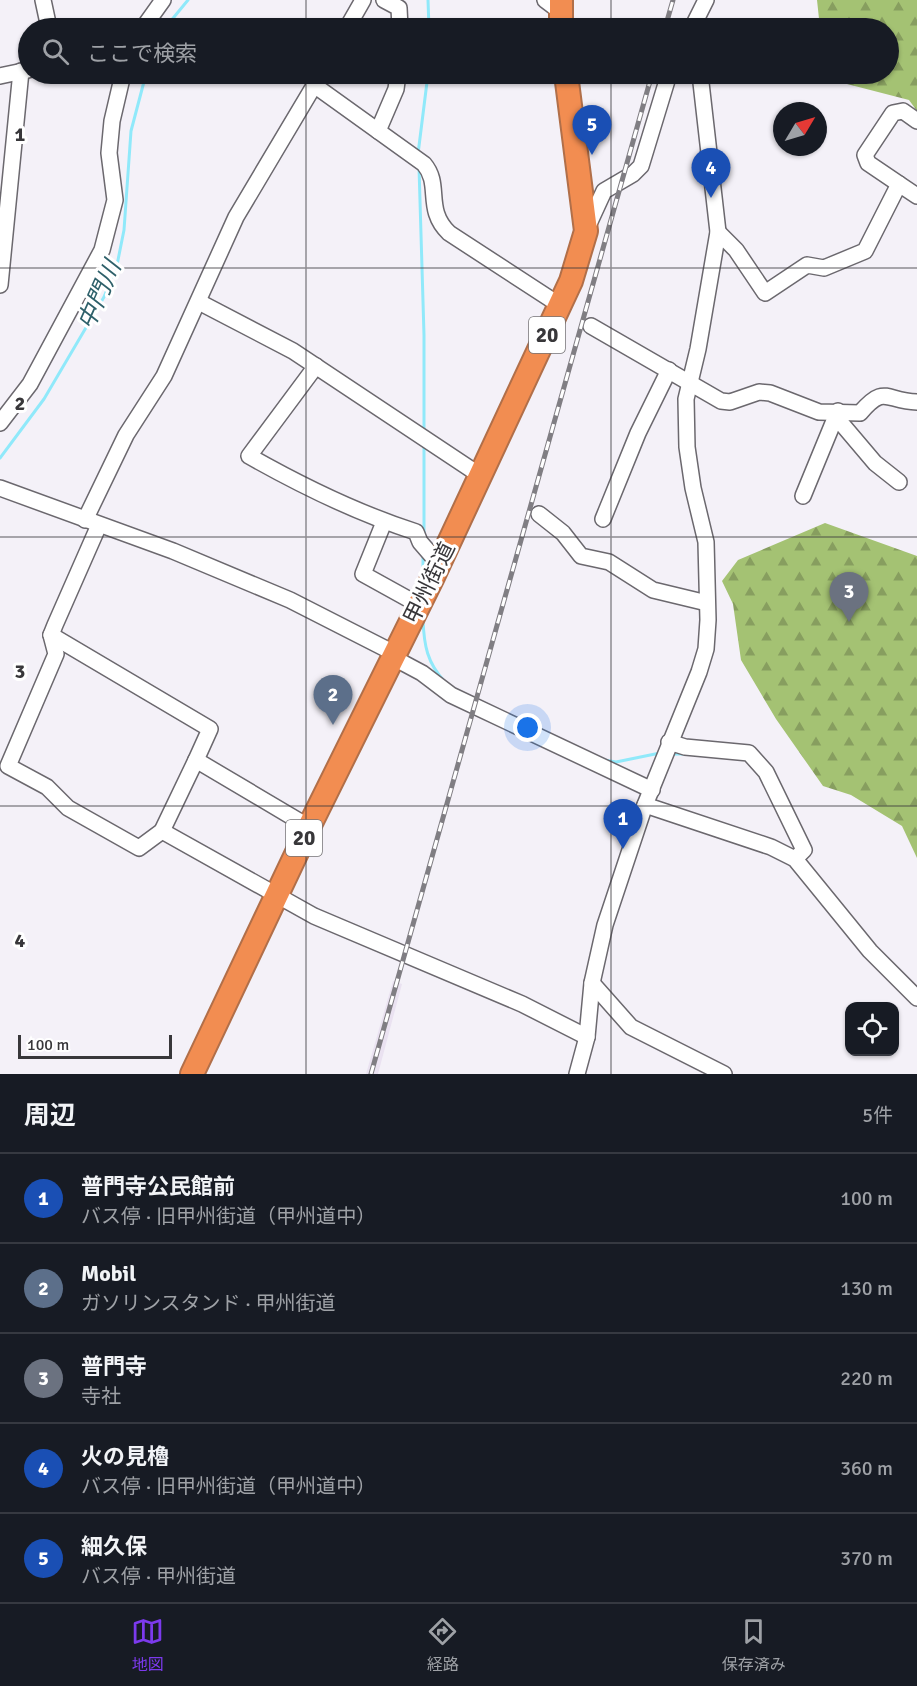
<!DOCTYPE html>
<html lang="ja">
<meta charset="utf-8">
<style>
:root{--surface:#171b24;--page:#20242c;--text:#f1f3f6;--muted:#9ea1a6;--line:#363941;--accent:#7c3aed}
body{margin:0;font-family:Signika,"Noto Sans JP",sans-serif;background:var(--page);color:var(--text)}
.controls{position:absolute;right:18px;bottom:18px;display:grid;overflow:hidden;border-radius:12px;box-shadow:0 2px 4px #0004}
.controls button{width:54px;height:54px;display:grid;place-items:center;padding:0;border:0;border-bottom:2px solid var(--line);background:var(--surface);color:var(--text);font:30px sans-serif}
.compass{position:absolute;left:773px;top:102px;width:54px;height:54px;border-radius:50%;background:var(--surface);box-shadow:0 2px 4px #0004;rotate:52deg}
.scale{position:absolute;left:18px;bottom:15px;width:154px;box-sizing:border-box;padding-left:6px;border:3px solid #38373a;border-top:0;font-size:16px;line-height:21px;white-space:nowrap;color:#38373a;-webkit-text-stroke:4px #fff;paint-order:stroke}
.you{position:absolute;left:528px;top:728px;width:21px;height:21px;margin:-15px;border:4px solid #fff;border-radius:50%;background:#1a73e8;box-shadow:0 0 0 9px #1a73e833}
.badge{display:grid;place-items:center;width:39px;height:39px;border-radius:50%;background:var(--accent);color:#fff;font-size:20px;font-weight:700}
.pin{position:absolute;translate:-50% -50px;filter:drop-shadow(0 2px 3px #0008)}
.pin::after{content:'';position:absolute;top:32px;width:21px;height:18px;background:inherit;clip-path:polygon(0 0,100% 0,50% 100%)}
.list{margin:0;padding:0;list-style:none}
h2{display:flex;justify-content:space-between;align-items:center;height:78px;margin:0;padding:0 24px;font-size:26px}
h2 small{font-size:20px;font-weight:400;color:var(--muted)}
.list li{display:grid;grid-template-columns:39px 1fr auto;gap:18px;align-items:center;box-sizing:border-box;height:90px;padding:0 24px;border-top:2px solid var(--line)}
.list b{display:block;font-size:22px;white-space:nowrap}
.list p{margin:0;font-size:20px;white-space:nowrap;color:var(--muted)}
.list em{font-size:20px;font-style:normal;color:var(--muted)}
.icon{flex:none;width:33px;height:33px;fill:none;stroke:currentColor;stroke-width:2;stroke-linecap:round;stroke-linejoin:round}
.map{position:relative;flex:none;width:917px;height:1074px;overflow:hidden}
.search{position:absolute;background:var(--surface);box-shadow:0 2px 4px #0004;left:18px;right:18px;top:18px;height:66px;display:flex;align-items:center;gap:15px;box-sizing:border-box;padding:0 21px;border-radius:33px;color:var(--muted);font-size:22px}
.sheet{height:528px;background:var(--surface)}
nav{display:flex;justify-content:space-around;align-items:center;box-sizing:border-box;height:84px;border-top:2px solid var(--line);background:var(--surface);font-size:16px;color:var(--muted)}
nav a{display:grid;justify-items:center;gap:3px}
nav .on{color:var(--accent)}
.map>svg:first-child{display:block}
.built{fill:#eae2f1}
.forest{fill:url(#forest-firs)}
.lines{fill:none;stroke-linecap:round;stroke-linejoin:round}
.stream{stroke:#90e9fa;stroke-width:3}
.minor-casing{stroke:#6b686e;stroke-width:18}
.highway-casing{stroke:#b16f49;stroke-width:26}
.minor{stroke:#fff;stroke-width:15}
.highway{stroke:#f28d51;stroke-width:22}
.rail-casing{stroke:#807e83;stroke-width:5}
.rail{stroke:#fff;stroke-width:3;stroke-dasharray:9;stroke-linecap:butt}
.grid{fill:none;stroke:#38373a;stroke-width:1.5;stroke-opacity:0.55}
.labels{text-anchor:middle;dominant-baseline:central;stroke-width:6;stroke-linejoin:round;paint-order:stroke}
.shield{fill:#fff;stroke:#747375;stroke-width:1.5}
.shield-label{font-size:21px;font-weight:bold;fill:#38373a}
.street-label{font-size:22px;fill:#38373a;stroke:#fff}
.water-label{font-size:24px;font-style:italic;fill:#2e606a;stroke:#fff}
.grid-label{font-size:20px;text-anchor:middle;font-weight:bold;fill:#38373a;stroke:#fff;stroke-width:6;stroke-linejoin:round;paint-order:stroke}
</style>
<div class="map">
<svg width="917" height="1074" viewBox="0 0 917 1074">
<defs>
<pattern id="forest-firs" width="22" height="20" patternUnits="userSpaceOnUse" patternTransform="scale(1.5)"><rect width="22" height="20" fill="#a4c273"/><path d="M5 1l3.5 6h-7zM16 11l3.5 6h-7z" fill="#879e5f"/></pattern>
</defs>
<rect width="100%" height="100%" fill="#f4f1f8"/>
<polygon class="built" points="393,981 402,984 378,1074 366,1074"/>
<g class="forest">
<polygon points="817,0 917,0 917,111 909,100 847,84 839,74 888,74 888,28 820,28"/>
<polygon points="825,523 917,556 917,858 902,826 851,795 823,786 776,719 741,660 733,604 722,581 738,560"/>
</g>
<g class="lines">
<g class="stream">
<polyline points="428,0 429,28"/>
<polyline points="165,28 188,0"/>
<polyline points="418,154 428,74"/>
<polyline points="419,167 424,335 424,430"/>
<polyline points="424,443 424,535"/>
<polyline points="0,458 44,399 104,297 117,265 124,230 131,131 146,74"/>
<polyline points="423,574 423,554"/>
<path d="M423,620C424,645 427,663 445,682"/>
<polyline points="672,754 686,754"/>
<polyline points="604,760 616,762 660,753"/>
</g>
<g class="minor-casing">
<g id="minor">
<polyline points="43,0 49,28"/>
<polyline points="384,0 399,8 400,28"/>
<polyline points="545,0 561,12"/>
<polyline points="143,28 163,0"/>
<polyline points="347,28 363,0"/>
<polyline points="692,28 706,0"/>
<polyline points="0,76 28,70"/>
<path d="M314,85L424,164C442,185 424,209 449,233L561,306"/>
<polyline points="378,131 396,89 398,74"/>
<polyline points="899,184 868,163 865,155 893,113 903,111 917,121"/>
<polyline points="587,228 604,191 633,174 641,166 669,74"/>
<polyline points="718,232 736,250 765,293 807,265 824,268 865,251 899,184 917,196"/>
<polyline points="0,285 21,71"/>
<polyline points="199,302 293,351 481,476"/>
<path d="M591,326L721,401L730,402L759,392L770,393L819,412L860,413C885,384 885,401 917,402"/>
<path d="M316,366L249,456C302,486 357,513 416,532L420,542L439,564"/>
<polyline points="836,417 875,463 899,482"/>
<polyline points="0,423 30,384 102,250 115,200 109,153 112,121 123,74"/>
<polyline points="0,488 173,551 290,600 394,653"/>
<polyline points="803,496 838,411"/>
<polyline points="539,514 563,533 581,556 609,562 653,590 707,603"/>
<polyline points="603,519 638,433 669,370"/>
<polyline points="85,520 126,435 164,376 236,217 321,74"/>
<polyline points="384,522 363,574 419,605"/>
<polyline points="99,525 55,625 51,635 56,654 8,766 47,787 68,808 139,848 162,831 196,760"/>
<polyline points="51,635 210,729 196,760 309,827"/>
<polyline points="392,657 422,673 451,695 652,790"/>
<polyline points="669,742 685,747 749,753 766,772 804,850 795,859"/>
<polyline points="645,805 771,847 795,859 870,951 917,998"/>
<polyline points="162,831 314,916 522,1004 587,1037"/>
<polyline points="592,983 631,1027 724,1074"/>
<polyline points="577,1074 587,1037 592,983 605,925 645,805 699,672 706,649 708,620 706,542 693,488 687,447 686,399 698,349 718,232 700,74"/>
</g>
</g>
<g class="highway-casing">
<g id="highway">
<polyline points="561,0 561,28"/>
<polyline points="192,1074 309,827 432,579 571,281 586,231 566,74"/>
</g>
</g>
<use href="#minor" class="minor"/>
<use href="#highway" class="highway"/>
<g class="rail-casing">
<g id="rail">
<polyline points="665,28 673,0"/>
<polyline points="371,1074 652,74"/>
</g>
</g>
<use href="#rail" class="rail"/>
</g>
<path class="grid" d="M306,0V28M611,0V28M306,74V1074M611,74V1074M0,268H917M0,537H917M0,806H917"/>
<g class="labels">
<g class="shield">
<rect x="529" y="317" width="36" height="36" rx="4.5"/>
<rect x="286" y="820" width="36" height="36" rx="4.5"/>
</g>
<g class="shield-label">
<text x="547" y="335">20</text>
<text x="304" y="838">20</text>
</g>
<g class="street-label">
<text transform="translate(429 583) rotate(-64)">甲州街道</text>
</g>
<g class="water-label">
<text transform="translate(99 295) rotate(-66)">中門川</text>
</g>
</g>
<g class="grid-label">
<text x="20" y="141">1</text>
<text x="20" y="410">2</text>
<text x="20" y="678">3</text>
<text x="20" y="947">4</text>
</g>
</svg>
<div class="controls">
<button><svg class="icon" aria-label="locate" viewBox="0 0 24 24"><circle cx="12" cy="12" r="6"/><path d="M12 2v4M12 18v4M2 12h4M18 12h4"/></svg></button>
</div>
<svg class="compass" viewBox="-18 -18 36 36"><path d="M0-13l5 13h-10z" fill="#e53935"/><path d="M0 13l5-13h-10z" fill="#9ea1a6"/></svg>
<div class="scale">100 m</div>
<div class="you"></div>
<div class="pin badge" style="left:623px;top:849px;background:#1a4fb4">1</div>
<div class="pin badge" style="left:333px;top:725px;background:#5c6f8a">2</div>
<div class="pin badge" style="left:849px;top:622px;background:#6b7280">3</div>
<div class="pin badge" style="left:711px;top:198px;background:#1a4fb4">4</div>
<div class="pin badge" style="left:592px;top:155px;background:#1a4fb4">5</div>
<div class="search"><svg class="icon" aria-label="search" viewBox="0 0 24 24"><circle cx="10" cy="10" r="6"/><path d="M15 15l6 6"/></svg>ここで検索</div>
</div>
<section class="sheet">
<h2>周辺<small>5件</small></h2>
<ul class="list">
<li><span class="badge" style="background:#1a4fb4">1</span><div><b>普門寺公民館前</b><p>バス停 · 旧甲州街道（甲州道中）</p></div><em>100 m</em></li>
<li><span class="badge" style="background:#5c6f8a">2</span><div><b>Mobil</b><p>ガソリンスタンド · 甲州街道</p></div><em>130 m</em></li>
<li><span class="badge" style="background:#6b7280">3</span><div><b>普門寺</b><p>寺社</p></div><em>220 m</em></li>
<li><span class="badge" style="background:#1a4fb4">4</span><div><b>火の見櫓</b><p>バス停 · 旧甲州街道（甲州道中）</p></div><em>360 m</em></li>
<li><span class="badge" style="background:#1a4fb4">5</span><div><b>細久保</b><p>バス停 · 甲州街道</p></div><em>370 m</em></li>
</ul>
</section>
<nav>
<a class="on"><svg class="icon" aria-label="map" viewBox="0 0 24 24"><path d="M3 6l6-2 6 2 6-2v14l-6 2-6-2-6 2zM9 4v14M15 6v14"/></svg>地図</a>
<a><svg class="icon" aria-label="directions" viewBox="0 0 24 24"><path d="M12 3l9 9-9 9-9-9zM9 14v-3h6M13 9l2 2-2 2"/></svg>経路</a>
<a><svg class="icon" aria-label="saved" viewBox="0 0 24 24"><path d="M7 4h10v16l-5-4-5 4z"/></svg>保存済み</a>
</nav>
